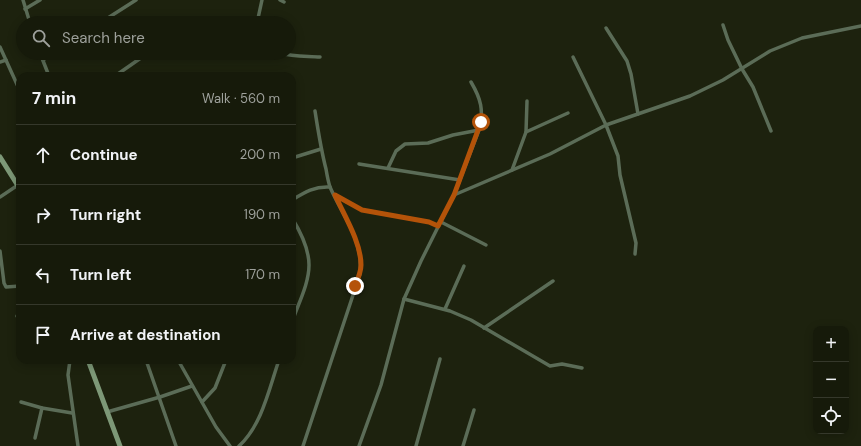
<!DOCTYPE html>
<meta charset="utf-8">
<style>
:root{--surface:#161a0a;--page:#232718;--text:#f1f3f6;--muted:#9ea19c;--line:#35382b}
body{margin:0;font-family:"DM Sans",sans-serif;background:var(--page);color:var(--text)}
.controls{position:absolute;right:12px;bottom:12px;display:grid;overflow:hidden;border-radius:8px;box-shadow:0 2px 10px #0003}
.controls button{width:36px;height:36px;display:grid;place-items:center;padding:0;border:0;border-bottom:1px solid var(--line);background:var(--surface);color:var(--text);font:20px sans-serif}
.stop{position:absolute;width:12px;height:12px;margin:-9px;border:3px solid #b45309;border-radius:50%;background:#fff}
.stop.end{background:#b45309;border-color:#fff;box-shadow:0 1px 4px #0008}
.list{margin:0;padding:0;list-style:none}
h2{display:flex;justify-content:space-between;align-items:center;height:52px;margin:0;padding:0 16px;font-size:17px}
h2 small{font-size:13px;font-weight:400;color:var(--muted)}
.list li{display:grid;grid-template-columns:26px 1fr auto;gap:12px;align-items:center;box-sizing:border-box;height:60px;padding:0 16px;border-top:1px solid var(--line)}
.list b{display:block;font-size:15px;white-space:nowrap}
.list em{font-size:13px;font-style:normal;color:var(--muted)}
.icon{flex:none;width:22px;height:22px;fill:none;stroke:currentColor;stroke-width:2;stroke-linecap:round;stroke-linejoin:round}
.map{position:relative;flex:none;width:861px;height:446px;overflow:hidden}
.search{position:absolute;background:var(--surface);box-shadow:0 2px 10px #0003;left:16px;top:16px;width:280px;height:44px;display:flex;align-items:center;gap:10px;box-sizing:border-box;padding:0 14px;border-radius:22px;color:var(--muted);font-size:15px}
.panel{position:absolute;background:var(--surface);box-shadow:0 2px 10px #0003;left:16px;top:72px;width:280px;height:292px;border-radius:12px}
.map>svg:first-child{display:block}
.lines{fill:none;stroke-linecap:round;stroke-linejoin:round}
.street{stroke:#5b6c57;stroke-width:3.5}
.secondary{stroke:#7d9877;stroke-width:5}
.route{stroke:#b45309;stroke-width:5}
</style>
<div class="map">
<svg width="861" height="446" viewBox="0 0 861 446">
<rect width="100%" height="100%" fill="#1d220e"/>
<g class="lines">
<g class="street">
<polyline points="23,0 30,23"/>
<polyline points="280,0 284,2"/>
<polyline points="25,9 40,0"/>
<polyline points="100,23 136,0"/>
<polyline points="257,23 262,0"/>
<polyline points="723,25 728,40 742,69 753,87 771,131"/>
<polyline points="606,28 627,61 631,74 638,114"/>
<polyline points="0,47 20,91"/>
<polyline points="40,53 49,76"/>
<path d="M280,53C293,57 306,56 320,57"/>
<polyline points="573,57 606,125 618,156 620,175 636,243 635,254"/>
<polyline points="43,60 53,53"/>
<polyline points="0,62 6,60"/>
<polyline points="115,76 148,53"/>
<polyline points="526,132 568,113"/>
<polyline points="292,158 321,149"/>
<polyline points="359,164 460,180"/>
<polyline points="388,168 396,151 405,144 428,143 453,135 479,130"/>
<polyline points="512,170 526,132 527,101"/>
<polyline points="454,195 550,154 606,125 690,96 723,80 770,51 802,38 861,26"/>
<polyline points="336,196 362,210 429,222 438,226"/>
<polyline points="0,197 18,185"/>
<path d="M292,200C305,192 315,186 330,187"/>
<path d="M292,218C300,231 309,249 309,265C309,284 298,304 292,322"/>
<polyline points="441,222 486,245"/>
<polyline points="0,251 4,283 6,287 20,286"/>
<polyline points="404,299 450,311 471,320 550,366 562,364 582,368"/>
<polyline points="445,309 464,266"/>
<polyline points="17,316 20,317"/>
<polyline points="484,328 553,281"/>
<polyline points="70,360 68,375 78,446"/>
<polyline points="146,360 176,446"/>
<polyline points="178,360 216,427 230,446"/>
<polyline points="21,402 42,408 72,413"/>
<polyline points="202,402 215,388 226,360"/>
<polyline points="107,412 160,397 192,386"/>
<polyline points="35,438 42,408"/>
<path d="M239,446C262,425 269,389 279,360"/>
<path d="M303,446L360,274C364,241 342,215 330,187C328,181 327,175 326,169C321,150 318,130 315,111"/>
<path d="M359,446L381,385L404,299L421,261L454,195L479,130C484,110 481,99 471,82"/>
<polyline points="416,446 440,359"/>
<polyline points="463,446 474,410"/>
</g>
<g class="secondary">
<polyline points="0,157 20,189"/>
<polyline points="88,360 120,446"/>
</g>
</g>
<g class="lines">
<path class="route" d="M355,286C358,279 361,272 361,265C361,242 344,215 335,195L362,210L429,222L438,226L454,195L481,122"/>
</g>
</svg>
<div class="controls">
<button>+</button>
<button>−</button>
<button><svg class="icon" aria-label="locate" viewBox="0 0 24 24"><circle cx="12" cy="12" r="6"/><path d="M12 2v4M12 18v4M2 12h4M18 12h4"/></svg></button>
</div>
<div class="stop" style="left:481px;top:122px"></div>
<div class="stop end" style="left:355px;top:286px"></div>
<div class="search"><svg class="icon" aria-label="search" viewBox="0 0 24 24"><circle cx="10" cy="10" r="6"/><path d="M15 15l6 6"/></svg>Search here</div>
<section class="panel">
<h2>7 min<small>Walk · 560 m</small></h2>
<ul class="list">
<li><svg class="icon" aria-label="ahead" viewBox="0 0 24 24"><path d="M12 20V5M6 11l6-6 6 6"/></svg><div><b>Continue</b></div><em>200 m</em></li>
<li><svg class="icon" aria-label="right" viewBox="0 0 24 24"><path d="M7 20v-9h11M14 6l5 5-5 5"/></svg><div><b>Turn right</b></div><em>190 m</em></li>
<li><svg class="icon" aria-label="left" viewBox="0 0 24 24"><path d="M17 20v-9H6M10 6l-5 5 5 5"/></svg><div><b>Turn left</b></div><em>170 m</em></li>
<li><svg class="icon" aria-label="arrive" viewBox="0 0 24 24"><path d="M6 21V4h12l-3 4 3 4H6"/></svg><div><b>Arrive at destination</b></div></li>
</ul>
</section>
</div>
